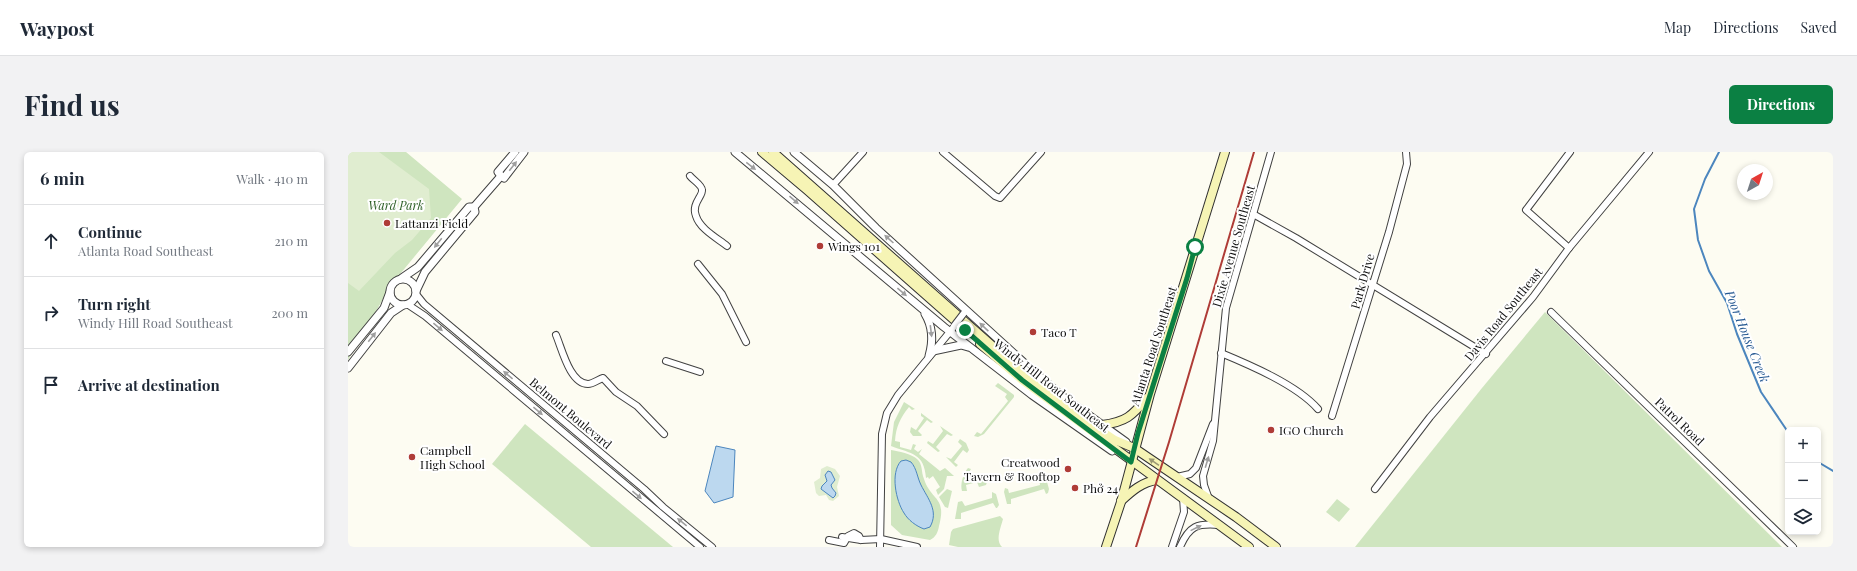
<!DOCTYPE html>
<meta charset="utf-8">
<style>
:root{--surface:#fff;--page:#f2f2f3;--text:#1f2937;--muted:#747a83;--line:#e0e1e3;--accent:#0b8043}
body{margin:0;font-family:"Playfair Display",serif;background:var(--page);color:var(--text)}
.controls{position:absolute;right:12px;bottom:12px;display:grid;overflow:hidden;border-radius:6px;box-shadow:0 2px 6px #0003}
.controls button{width:36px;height:36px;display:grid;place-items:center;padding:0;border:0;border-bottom:1px solid var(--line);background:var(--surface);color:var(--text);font:20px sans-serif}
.compass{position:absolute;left:1389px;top:12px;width:36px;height:36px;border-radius:50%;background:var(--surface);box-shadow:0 2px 6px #0003;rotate:39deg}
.stop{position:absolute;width:12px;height:12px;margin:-9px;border:3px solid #0b8043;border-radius:50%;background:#fff}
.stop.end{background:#0b8043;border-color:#fff;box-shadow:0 1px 4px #0008}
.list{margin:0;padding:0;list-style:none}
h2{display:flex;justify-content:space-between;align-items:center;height:52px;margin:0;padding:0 16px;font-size:17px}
h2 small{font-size:13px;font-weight:400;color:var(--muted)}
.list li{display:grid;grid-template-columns:26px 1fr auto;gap:12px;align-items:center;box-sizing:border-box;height:72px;padding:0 16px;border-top:1px solid var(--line)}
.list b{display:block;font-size:15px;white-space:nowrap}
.list p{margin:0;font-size:13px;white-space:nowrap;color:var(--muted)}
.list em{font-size:13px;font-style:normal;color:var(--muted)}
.icon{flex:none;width:22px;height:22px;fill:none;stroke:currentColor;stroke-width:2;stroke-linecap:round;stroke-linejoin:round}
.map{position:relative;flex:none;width:1485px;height:395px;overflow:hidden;border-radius:6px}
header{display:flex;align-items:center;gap:24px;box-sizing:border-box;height:56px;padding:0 20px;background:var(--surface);border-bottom:1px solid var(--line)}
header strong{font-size:19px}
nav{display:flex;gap:22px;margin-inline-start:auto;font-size:14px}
.intro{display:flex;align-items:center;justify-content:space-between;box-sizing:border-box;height:96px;padding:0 24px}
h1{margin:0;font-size:28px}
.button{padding:10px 18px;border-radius:6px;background:var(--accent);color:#fff;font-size:14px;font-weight:700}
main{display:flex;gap:24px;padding:0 24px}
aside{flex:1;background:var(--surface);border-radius:6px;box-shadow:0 2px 6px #0003}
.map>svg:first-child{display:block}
.green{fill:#cfe5bf}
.pitch{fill:#e0edd0}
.water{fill:#bcd8ef;stroke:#4c86be}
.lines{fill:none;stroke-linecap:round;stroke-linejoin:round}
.stream{stroke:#4c86be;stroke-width:2}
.minor-casing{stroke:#424242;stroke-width:8}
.tertiary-casing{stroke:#424242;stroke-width:9}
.secondary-casing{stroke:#313131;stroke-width:10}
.minor{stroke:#fff;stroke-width:6}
.tertiary{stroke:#fff;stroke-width:7}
.secondary{stroke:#f6f4b5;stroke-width:8}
.rail{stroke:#af3c37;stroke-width:2}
.minor-bridge-casing{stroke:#424242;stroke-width:8;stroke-linecap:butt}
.minor-bridge{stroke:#fff;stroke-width:6}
.oneway{fill:#9f9f9f}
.oneway2{fill:#9a9873}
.route{stroke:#0b8043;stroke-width:5}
.poi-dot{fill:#af3c37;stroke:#fff;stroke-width:1.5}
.labels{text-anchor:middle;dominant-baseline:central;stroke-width:4;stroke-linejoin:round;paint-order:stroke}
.park-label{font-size:12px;font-style:italic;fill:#2d5f26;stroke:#fff}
.poi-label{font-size:12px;fill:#0f0f0f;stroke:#fff;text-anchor:start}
.street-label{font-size:12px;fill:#0f0f0f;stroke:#fff}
.water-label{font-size:13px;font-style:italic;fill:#265992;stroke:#fff}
</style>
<header>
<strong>Waypost</strong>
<nav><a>Map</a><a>Directions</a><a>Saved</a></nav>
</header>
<div class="intro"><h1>Find us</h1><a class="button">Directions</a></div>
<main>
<aside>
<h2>6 min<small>Walk · 410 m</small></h2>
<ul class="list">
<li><svg class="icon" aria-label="ahead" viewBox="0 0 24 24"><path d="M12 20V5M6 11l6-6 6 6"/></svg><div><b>Continue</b><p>Atlanta Road Southeast</p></div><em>210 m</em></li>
<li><svg class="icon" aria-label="right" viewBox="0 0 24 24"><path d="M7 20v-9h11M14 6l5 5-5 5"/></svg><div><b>Turn right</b><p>Windy Hill Road Southeast</p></div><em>200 m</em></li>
<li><svg class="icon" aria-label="arrive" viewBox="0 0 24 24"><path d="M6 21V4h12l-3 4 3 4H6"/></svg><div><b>Arrive at destination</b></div></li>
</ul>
</aside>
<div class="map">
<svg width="1485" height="395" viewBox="0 0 1485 395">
<rect width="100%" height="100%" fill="#fdfcf2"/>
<g class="green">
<polygon points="0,0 58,0 114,47 43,133 0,208"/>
<polygon points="1197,160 1434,395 1007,395 1134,236"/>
<polygon points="650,231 666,243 666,245 636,282 630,285 626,284 629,280 633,282 660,249 657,245 659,242 647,234"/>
<path d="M556,250L567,257L564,258L561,255C552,266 548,275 547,289L552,290V295L563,298L565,292L568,293L566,297L570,300L574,297L571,302L592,319L597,316L606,324H599L596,337L590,343L588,338L592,335L585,324L581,327L580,325L578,326C576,301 564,302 543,294L546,270Z"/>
<polygon points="573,261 585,270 583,271 579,268 570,279 574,283 573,284 565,284 562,280 563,275 568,278 576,266 573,264"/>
<polygon points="177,272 325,395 243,395 144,312"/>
<polygon points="592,274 605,283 603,284 599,282 588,295 592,299 590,300 579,291 580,289 585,292 595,279"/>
<polygon points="612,287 618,291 621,298 619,301 615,298 606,310 610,313 608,315 598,305 603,307 614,294 610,290"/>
<path d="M543,298C550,299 564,302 569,307C575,312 573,320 576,327C583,349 599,344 591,374C590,380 588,385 582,388L554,383L543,373Z"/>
<path d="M620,316L623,317L620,322L631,331L636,327L639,330L638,333L631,335L629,330L618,333L619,339H614C612,333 615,321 620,316Z"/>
<polygon points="691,327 699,330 701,337 700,341 698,342 696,337 663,347 663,352 659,352 656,340 657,336 660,337 661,341 692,333"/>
<polygon points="599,337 604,339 600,356 597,355 591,345"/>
<polygon points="644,340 648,342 651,353 649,356 648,356 645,351 613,361 613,367 607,367 610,350 614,349 617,354 644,346"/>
<polygon points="989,347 1002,357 991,370 978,360"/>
<path d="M652,364L655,367C653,375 647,388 654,395H610L601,393L603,380L605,377Z"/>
</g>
<g class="pitch">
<polygon points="0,0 31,0 81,37 83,66 64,88 47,101 11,139 0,131"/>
<polygon points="479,314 487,317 492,324 489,335 491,344 485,349 481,348 478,343 471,344 468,341 466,330 472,326 473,317"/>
</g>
<g class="water">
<polygon points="368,294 387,298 385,345 366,351 357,339"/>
<path d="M558,308L563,310C569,317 569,325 573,333C580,347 591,359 582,375L576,377C568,374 560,368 556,361C548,349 542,321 553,309Z"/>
<polygon points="480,319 483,320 487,328 483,333 484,336 488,341 487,344 485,346 473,337 474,334 479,329 477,323"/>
</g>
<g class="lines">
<g class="stream">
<polyline points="1371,0 1357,27 1346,57 1350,88 1361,119 1379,151 1389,182 1413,240 1440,280"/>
<polyline points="1470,310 1485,319"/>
</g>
<g class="minor-casing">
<g id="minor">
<polyline points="595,0 647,44 652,46 693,0"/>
<path d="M342,24C345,28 354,33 354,38C355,44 343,52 348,64C352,77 369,86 379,94"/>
<polyline points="485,33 515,0"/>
<polyline points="905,62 948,86 1138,202"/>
<polyline points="1221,96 1178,58 1222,0"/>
<polyline points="350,112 374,142 398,190"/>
<polyline points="68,142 76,152 296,337 315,355 364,395"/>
<polyline points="59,152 77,164 352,395"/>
<polyline points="1203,160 1445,395"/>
<path d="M208,183C214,197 222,232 240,232C245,232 251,227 255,226L268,240L289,254L316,282"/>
<path d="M873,201C902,213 949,233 970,257"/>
<polyline points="318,209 352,220"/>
<polyline points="984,264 1041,80 1059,12 1058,0"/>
<polyline points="829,325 842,322 848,316 865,272"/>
<polyline points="1027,337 1082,265 1185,145 1221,96 1301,0"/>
<polyline points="861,347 856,333 855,324 865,289 878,156 923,0"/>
<polyline points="494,385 513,388 533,387 569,395"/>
<polyline points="481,388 496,391 500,384 506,381 511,384 513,388"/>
<polyline points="532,395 534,282 539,261 550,243 605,176"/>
<polyline points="824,395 836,360 835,346"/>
<path d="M832,395C841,374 849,371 871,373"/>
</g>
</g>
<g class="tertiary-casing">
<g id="tertiary">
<polyline points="387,0 596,175 684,243 764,299"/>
<polyline points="446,0 485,33 528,76 684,218 714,244 778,290"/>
<polyline points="153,24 156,26 176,0"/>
<polyline points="153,24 150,20 167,0"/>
<polyline points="54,126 70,115 121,55 126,55"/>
<circle cx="55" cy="140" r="13"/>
<polyline points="68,139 77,120 127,60 126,55 153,24"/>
<path d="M577,162C585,175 585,190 581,204"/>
<polyline points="585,199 613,193 620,195"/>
<polyline points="0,200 36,156 42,140"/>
<polyline points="0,216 43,161 55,153"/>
</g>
</g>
<g class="secondary-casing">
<g id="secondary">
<polyline points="414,0 459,38 621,181"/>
<polyline points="425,0 676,222 740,270 767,288 786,296 888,365 928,395"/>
<polyline points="632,192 674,228 901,395"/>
<path d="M754,273C778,270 784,264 799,246"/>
<path d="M773,349C784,339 794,330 809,328"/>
<polyline points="758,395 773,350 802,242 877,0"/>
</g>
</g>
<use href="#minor" class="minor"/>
<use href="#tertiary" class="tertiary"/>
<use href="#secondary" class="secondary"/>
<polyline class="rail" points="788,395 821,290 906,0"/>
<g class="minor-bridge-casing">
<polyline id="minor-bridge" points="606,174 616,161"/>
</g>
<use href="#minor-bridge" class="minor-bridge"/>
</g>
<defs><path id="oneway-solid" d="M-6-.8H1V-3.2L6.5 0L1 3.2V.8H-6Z"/></defs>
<g class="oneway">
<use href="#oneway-solid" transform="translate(165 14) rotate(-52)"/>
<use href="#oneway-solid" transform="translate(403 14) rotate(38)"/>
<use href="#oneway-solid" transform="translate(446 48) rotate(41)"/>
<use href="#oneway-solid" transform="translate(541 87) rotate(-138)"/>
<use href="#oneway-solid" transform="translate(90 91) rotate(129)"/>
<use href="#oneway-solid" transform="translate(554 140) rotate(40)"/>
<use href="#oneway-solid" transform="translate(90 175) rotate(40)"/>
<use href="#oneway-solid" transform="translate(636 175) rotate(-137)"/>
<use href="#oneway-solid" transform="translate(583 179) rotate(83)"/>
<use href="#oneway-solid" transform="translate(24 185) rotate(-52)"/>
<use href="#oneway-solid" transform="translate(160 223) rotate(-140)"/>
<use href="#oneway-solid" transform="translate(190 259) rotate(40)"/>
<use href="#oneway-solid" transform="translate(859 310) rotate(-73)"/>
<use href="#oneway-solid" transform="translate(289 343) rotate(40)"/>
<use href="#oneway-solid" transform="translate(334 370) rotate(-141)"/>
<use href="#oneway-solid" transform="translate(848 376) rotate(-26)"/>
</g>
<use class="oneway2" href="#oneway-solid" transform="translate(806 310) rotate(-146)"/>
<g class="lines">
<polyline class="route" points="617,178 674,228 783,310 790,281 839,126 847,95"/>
</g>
<g class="poi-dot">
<circle cx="39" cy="71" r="4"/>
<circle cx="472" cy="94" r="4"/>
<circle cx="685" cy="180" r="4"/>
<circle cx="923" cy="278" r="4"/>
<circle cx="64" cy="305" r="4"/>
<circle cx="720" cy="317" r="4"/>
<circle cx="727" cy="336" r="4"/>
</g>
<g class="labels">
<g class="park-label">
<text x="48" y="53">Ward Park</text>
</g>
<g class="poi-label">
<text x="47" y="71">Lattanzi Field</text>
<text x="480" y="94">Wings 101</text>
<text x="693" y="180">Taco T</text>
<text x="931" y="278">IGO Church</text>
<text x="72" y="298">Campbell<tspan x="72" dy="14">High School</tspan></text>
<text x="712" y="310" text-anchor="end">Creatwood<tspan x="712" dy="14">Tavern &amp; Rooftop</tspan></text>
<text x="735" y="336">Phở 24</text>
</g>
<g class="street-label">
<text transform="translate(885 94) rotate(-74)">Dixie Avenue Southeast</text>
<text transform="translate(1014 129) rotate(-74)">Park Drive</text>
<text transform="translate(1155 162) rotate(-51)">Davis Road Southeast</text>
<text transform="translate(805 194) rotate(-72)">Atlanta Road Southeast</text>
<text transform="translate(704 233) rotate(38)">Windy Hill Road Southeast</text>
<text transform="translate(223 261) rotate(40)">Belmont Boulevard</text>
<text transform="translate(1332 269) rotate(44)">Patrol Road</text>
</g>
<g class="water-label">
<text transform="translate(1400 184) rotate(68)">Poor House Creek</text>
</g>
</g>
</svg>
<div class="controls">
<button>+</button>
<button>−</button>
<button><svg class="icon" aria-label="layers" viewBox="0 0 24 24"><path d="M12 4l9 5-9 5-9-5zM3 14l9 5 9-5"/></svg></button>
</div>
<svg class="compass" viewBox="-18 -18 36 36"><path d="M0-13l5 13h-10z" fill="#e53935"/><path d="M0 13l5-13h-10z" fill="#747a83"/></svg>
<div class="stop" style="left:847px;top:95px"></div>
<div class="stop end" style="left:617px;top:178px"></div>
</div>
</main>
